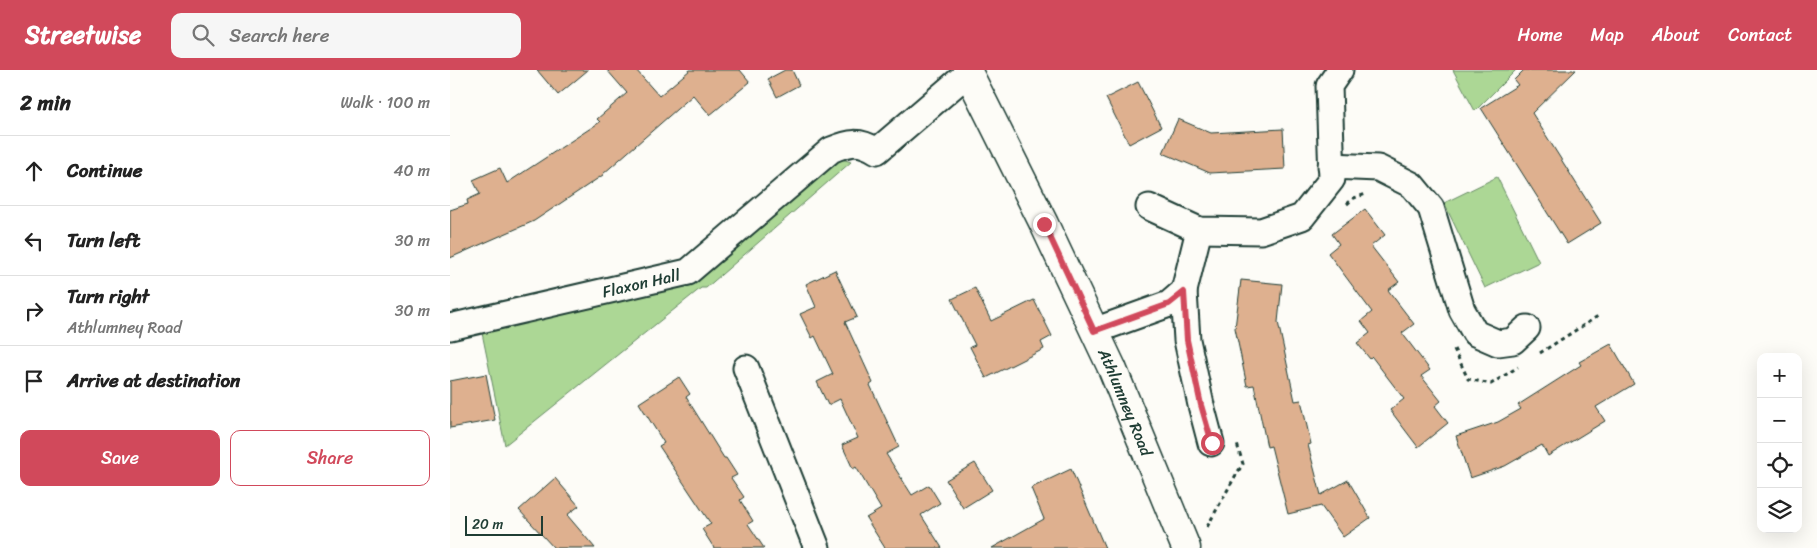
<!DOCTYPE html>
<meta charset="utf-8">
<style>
:root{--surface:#fff;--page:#f6f6f6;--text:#222;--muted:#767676;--line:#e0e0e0;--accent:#d1495b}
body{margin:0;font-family:Sriracha,sans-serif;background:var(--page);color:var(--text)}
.controls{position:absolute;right:15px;bottom:15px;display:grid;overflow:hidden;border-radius:10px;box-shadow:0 5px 20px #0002}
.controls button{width:45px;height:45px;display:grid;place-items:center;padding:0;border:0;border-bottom:1px solid var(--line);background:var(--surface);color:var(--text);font:25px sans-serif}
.scale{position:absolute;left:15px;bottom:12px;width:78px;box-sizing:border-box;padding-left:5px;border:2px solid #1f3d34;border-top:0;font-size:14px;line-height:18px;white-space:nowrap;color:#1f3d34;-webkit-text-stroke:4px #fdfcf7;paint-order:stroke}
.stop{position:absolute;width:15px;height:15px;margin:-11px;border:4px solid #d1495b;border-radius:50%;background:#fff}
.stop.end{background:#d1495b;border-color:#fff;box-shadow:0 1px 5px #0008}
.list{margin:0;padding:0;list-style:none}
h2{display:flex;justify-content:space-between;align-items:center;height:65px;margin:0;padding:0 20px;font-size:21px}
h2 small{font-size:16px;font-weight:400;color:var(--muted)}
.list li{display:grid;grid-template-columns:32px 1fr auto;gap:15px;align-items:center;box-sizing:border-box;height:70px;padding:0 20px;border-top:1px solid var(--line)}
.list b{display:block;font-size:19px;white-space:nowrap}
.list p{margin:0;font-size:16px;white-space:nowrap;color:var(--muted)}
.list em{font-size:16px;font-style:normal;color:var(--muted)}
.actions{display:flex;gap:10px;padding:15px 20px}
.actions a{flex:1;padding:11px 0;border:1px solid var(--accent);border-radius:10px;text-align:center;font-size:18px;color:var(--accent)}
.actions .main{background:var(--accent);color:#fff}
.icon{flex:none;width:28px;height:28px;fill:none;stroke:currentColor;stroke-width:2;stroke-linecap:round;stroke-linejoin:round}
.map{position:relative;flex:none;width:1367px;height:478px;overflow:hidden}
header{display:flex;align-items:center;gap:30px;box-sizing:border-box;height:70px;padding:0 25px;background:var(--accent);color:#fff}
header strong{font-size:24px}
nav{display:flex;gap:28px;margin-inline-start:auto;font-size:18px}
.search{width:350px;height:45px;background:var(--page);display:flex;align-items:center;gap:12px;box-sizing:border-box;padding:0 18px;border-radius:10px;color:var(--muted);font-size:19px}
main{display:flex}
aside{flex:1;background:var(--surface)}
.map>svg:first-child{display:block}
.green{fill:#acd795;stroke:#668a64}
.building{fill:#deb08f;stroke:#1f3d34}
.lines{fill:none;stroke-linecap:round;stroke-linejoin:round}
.street-casing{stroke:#1f3d34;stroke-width:29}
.secondary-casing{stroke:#1f3d34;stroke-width:31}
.path{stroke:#1f3d34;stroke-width:3;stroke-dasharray:4 4;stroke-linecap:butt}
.street{stroke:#fdfcf7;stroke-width:25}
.secondary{stroke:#fdfcf7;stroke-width:28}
.route{stroke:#d1495b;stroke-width:6}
.labels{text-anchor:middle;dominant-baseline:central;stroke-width:4;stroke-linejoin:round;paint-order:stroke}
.street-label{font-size:16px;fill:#1f3d34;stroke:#fdfcf7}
</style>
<header>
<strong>Streetwise</strong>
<div class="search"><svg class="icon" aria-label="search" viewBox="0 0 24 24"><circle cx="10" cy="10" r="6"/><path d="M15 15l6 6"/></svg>Search here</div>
<nav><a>Home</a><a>Map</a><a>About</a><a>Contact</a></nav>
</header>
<main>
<aside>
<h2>2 min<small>Walk · 100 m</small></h2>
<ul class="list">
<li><svg class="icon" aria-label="ahead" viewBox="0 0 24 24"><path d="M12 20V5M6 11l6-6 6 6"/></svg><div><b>Continue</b></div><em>40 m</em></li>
<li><svg class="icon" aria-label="left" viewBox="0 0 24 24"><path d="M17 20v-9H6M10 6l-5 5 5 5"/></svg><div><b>Turn left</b></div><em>30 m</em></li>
<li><svg class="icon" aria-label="right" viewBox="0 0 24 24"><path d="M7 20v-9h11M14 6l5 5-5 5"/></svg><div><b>Turn right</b><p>Athlumney Road</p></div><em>30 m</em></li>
<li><svg class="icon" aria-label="arrive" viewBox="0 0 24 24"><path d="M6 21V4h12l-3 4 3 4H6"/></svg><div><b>Arrive at destination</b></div></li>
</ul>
<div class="actions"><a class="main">Save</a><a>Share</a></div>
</aside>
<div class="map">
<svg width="1367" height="478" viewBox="0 0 1367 478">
<rect width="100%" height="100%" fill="#fdfcf7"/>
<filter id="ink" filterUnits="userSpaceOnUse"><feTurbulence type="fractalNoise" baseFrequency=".02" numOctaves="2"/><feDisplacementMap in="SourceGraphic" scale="10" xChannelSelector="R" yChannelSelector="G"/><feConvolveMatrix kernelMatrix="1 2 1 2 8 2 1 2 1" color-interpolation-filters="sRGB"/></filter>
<g filter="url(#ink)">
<g class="green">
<polygon points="1003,0 1066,0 1025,41"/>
<polygon points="392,89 401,92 256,218 251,218 55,375 31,258 243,215 382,95"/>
<polygon points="1047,107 1089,192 1035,218 994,133"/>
</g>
<g class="building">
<polygon points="87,0 138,0 108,25"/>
<polygon points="157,0 186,0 209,26 240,0 290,0 300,12 260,45 243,25 153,104 153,105 84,151 0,188 0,140 18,134 17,130 30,124 23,110 50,98 57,113 150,52 147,49 177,23"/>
<polygon points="335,0 342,0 349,15 327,27 318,9"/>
<polygon points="1074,0 1126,0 1082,43 1151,153 1117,174 1031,38 1068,15 1064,10"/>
<polygon points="688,12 711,57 679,74 656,28"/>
<polygon points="728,49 761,63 833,59 835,99 760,103 713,83"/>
<polygon points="915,139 935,165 921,176 949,212 938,220 964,254 952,263 980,300 971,306 991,331 985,336 998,353 968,377 940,340 954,329 922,287 920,289 907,273 920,263 911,251 922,242 878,183 889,174 882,164"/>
<polygon points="385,200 407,247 395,252 423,313 420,315 449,377 436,384 462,425 479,415 490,433 471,445 492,478 435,478 416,448 431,439 406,397 403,399 392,375 408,368 390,329 378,335 367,312 383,304 365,266 362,268 350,244 366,237 356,214"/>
<polygon points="791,210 832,214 828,252 845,331 851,330 861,374 858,375 871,425 898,410 920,448 893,467 871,436 838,444 821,376 817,377 804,315 797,316 785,258"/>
<polygon points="525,218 541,251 584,230 602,266 591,272 594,279 536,308 520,277 525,275 502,229"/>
<polygon points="1161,274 1184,314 1146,337 1155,351 1098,386 1092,375 1055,396 1020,408 1006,366 1048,352 1071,339 1068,335 1131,295 1129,292"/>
<polygon points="36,304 45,350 0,358 0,311"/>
<polygon points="229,307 240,324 236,327 274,388 276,388 287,405 281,408 294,427 290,430 303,451 298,454 314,478 264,478 252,459 261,454 209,376 214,373 189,333"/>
<polygon points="525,393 542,420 513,438 496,410"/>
<polygon points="621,399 655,478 542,478 594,449 581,418"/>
<polygon points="105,408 129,436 117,445 145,478 104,478 69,440"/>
</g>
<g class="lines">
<g class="street-casing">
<g id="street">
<polyline points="881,96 928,98 962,115 981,138 1012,240 1025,263 1048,273 1063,271 1077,258"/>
<polyline points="699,137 749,160 811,161 852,147 882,109 879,16 890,0"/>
<polyline points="734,221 737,270 751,335 761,373"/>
<path id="s1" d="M0,257L238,202L381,80C400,72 409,70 427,81L518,3"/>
<polyline points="644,261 719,234 734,221 749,160"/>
<polyline points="296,298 367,478"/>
</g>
</g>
<g class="secondary-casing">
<g id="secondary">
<path id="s2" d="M517,0L594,154L662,298L736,478"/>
</g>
</g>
<g class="path">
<polyline points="897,134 904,128 916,124"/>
<polyline points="1004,279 1018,309 1041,314 1068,297"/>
<polyline points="1090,283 1148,246"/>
<polyline points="757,457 787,403 793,394 787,374"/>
</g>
<use href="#street" class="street"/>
<use href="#secondary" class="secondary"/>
</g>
</g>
<g class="lines" filter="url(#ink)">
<polyline class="route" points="594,154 644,261 719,234 734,222 737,270 751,335 762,373"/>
</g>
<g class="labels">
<g class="street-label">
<text stroke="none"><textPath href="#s1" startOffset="196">Flaxon Hall</textPath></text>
<text stroke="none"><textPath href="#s2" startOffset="368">Athlumney Road</textPath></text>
</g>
</g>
</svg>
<div class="controls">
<button>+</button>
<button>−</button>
<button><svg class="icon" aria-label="locate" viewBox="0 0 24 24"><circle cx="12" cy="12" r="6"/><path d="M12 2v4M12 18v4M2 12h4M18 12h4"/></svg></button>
<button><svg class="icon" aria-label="layers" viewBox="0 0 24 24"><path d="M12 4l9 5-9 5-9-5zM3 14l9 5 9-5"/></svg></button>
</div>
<div class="scale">20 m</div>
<div class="stop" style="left:762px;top:373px"></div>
<div class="stop end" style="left:594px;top:154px"></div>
</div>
</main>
